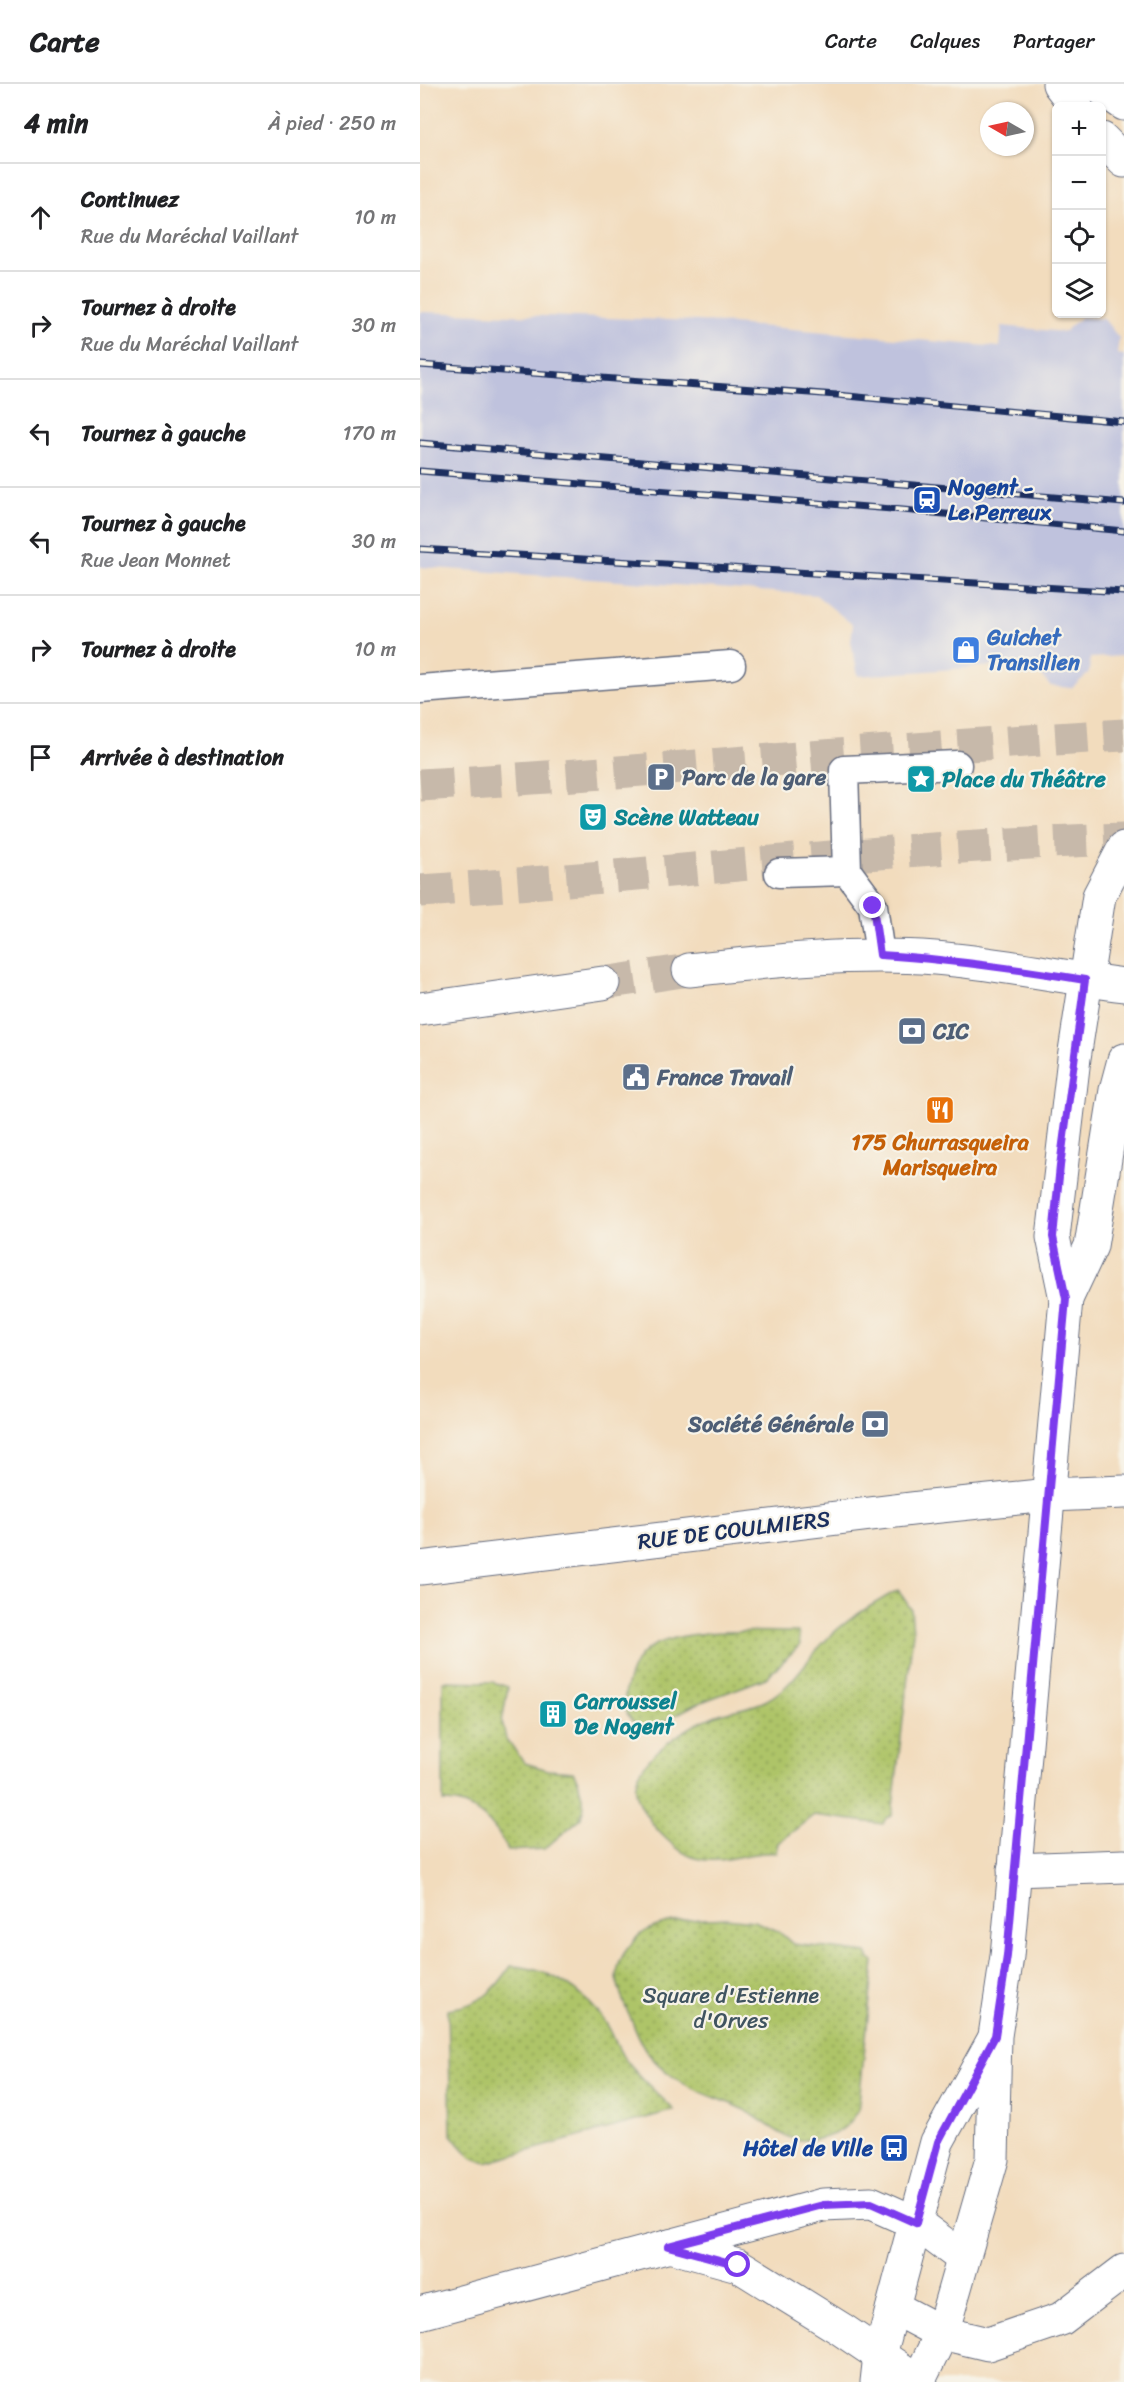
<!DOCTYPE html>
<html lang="fr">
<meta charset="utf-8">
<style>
:root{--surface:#fff;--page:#f6f6f6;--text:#202124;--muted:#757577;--line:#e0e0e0}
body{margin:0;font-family:Sriracha,sans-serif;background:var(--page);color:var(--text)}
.controls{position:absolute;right:18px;top:18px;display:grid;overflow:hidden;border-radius:9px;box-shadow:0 2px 4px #0004}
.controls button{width:54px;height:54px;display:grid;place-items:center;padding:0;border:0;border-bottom:2px solid var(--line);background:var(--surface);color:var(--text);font:30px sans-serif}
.compass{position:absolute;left:560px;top:18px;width:54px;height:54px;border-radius:50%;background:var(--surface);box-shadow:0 2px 4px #0004;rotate:279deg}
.stop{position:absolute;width:18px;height:18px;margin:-14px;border:4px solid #7c3aed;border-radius:50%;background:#fff}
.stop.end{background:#7c3aed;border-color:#fff;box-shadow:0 2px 6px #0008}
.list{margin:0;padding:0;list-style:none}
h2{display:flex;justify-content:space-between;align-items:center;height:78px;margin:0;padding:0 24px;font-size:26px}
h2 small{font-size:20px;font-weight:400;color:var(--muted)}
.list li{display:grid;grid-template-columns:39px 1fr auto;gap:18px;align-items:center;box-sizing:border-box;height:108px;padding:0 24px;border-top:2px solid var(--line)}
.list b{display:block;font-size:22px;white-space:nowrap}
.list p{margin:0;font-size:20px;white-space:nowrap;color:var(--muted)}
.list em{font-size:20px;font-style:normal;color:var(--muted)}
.icon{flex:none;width:33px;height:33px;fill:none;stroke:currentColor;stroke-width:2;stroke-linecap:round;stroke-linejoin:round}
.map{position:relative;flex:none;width:704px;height:2298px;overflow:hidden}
header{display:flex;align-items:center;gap:36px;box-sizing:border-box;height:84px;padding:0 30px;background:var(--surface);border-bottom:2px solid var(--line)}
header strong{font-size:28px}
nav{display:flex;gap:33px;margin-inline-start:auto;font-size:21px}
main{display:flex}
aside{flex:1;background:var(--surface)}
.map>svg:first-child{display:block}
.railway{fill:#bfc2dd}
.park{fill:url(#park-dots);stroke:#647a63;stroke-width:1.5}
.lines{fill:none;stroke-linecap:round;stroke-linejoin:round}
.minor-tunnel{stroke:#c7b9aa;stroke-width:33;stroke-dasharray:33 16;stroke-linecap:butt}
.motorway-tunnel{stroke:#c7b9aa;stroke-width:33;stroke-dasharray:33 16;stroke-linecap:butt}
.service-casing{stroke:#666c7f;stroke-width:31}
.minor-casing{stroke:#666c7f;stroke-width:35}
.tertiary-casing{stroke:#666c7f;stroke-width:35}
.service{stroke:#fff;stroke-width:28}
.minor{stroke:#fff;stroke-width:33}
.tertiary{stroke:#fff;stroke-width:33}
.rail-casing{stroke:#1b2f5e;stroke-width:7}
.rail{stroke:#f7f3e8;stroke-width:4.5;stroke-dasharray:14;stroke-linecap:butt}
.route{stroke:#7c3aed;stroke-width:8}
.labels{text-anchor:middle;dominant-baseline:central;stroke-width:4.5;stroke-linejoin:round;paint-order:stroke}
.transit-label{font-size:22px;font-weight:bold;fill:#164399;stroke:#f7f3e8;text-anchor:start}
.shop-label{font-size:22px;font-weight:bold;fill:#366cbe;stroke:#f7f3e8;text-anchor:start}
.service-label{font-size:22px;font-weight:bold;fill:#4e5e75;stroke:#f7f3e8;text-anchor:start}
.culture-label{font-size:22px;font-weight:bold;fill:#0d838f;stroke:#f7f3e8;text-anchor:start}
.food-label{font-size:22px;font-weight:bold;fill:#c56008;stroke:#f7f3e8}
.street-label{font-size:22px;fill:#1b2f5e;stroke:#f7f3e8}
.park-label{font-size:22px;fill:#405460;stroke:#f7f3e8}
</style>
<header>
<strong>Carte</strong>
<nav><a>Carte</a><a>Calques</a><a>Partager</a></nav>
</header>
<main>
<aside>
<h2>4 min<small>À pied · 250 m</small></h2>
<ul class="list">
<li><svg class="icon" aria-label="ahead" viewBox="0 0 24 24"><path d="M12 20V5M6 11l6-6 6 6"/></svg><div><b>Continuez</b><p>Rue du Maréchal Vaillant</p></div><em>10 m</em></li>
<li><svg class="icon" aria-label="right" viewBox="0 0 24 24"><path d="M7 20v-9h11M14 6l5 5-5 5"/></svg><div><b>Tournez à droite</b><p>Rue du Maréchal Vaillant</p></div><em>30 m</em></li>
<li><svg class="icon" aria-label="left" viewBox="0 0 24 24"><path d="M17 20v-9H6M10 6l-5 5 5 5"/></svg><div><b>Tournez à gauche</b></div><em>170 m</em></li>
<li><svg class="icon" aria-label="left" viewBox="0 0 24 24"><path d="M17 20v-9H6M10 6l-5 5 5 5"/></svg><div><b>Tournez à gauche</b><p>Rue Jean Monnet</p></div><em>30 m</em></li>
<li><svg class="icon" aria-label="right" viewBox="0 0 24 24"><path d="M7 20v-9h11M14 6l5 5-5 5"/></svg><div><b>Tournez à droite</b></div><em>10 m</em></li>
<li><svg class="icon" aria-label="arrive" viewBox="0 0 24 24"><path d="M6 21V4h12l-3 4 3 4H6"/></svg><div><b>Arrivée à destination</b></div></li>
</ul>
</aside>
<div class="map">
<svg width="704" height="2298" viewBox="0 0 704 2298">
<defs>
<pattern id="park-dots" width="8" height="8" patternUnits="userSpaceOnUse" patternTransform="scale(1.5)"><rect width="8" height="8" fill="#aec468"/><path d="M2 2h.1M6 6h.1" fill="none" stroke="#8da059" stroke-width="1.8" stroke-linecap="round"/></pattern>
</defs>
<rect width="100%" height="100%" fill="#f7f3e8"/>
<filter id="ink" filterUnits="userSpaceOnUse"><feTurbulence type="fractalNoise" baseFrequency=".0167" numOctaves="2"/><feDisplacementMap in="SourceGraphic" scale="12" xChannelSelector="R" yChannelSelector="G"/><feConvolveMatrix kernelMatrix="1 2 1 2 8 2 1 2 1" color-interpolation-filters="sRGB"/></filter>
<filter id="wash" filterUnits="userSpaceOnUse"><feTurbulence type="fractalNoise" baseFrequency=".008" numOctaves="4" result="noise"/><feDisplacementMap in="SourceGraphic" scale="24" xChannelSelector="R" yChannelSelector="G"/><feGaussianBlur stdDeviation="1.35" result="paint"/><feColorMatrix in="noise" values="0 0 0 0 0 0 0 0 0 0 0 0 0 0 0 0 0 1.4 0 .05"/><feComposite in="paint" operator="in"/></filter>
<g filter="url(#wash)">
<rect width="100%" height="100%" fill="#f2dcbd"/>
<polygon class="railway" points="0,228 278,237 580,263 582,242 644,248 661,233 684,235 699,254 697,270 704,271 704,572 670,574 669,589 652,604 630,602 616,585 615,579 438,592 431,557 433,541 396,511 0,483"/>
<g class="park">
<path d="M478,1506L491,1525L493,1548L472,1732L466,1734L463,1740L394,1731L358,1759L356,1769C329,1766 303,1782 275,1774C256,1768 235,1745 225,1729C220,1720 214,1709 216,1699C221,1672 270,1641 294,1632C311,1625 331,1625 347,1616C372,1603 384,1579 404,1558C425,1536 451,1521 478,1506Z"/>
<path d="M374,1548H378L380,1561L346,1594L276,1620L252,1633L238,1643L229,1646C212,1641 203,1630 205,1612C206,1600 213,1579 222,1570C249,1542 337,1548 374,1548Z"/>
<path d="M23,1597L73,1598L88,1603L82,1638L86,1655L105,1679L128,1686L153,1688L158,1697L164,1721L161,1734L124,1765L88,1767C76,1740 54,1717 23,1718Z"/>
<path d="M305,1834L334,1837L358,1847L373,1860L447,1869L450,1875L454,1878L438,2027C427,2048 405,2057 381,2056C362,2055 341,2035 325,2026C303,2015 278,2010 258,1996C246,1988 233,1977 225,1965C220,1957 216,1948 213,1940C201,1913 187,1889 208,1864C212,1859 216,1853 221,1850C244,1834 279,1836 305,1834Z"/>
<path d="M91,1882C130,1884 164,1906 186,1939C193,1949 196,1962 203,1972C216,1992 237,2008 254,2026L66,2079L51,2073L31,2051L28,1925C60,1921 74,1908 91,1882Z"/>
</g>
</g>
<g filter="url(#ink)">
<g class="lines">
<polyline class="minor-tunnel" points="183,899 269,886"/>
<g class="motorway-tunnel">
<path d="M0,701C235,688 469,664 704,651"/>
<path d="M0,807C235,792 469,762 704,755"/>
</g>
<g class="service-casing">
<g id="service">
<polyline points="0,605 311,581"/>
<polyline points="359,789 427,787"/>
<polyline points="460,871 453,822 427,787 424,686 537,681"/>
</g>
</g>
<g class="minor-casing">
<g id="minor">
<polyline points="675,0 704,20"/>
<path d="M269,886C350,877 433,868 515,874C578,879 641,893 704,901"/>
<polyline points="0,925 183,899"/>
<polyline points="0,1484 500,1424 629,1411 704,1408"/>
<polyline points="594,1786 704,1782"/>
<polyline points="249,2162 318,2181 421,2245 498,2297"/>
<polyline points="473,2223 522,2249 568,2260 641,2235 704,2187"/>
<polyline points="0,2229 403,2121 451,2119 496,2139 543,2174"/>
</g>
</g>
<g class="tertiary-casing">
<g id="tertiary">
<polyline points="639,0 656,22"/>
<polyline points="682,55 704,77"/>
<polyline points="646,1215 671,1162 696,1006 704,976"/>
<polyline points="457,2298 460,2271 517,2058 573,1957"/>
<polyline points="498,2298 522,2249 572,2075 575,1952 587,1872 646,1215 633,1153 654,974 679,812 704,764"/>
</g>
</g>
<use href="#service" class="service"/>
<use href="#minor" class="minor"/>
<use href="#tertiary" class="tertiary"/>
<g class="rail-casing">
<g id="rail">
<polyline points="0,281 417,311 704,338"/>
<polyline points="0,359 704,419"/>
<polyline points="0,387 472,425 704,447"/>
<polyline points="0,465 704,508"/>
</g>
</g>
<use href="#rail" class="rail"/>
</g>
</g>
<g class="lines" filter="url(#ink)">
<path class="route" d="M318,2181L248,2162L403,2121L451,2119L496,2139L518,2058L575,1952L587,1872L646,1215L633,1153L640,1082L665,896C597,885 529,875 460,871L453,822"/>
</g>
<defs>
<g id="station-square" transform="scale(1.5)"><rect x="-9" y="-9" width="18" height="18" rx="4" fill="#1a4fb4" stroke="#f7f3e8"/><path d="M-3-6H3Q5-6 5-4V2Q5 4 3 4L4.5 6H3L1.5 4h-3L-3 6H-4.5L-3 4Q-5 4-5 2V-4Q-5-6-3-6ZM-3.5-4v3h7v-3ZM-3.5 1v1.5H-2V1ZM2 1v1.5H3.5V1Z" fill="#fff"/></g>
<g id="shop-square" transform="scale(1.5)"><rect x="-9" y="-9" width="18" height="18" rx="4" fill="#3f7fe0" stroke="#f7f3e8"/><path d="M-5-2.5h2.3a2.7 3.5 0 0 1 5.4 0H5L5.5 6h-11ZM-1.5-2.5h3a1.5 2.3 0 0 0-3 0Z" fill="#fff"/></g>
<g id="parking-square" transform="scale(1.5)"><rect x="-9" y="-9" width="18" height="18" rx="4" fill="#5c6f8a" stroke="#f7f3e8"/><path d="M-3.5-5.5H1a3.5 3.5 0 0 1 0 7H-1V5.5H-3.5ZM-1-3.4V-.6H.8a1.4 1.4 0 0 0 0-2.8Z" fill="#fff"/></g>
<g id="sight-square" transform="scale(1.5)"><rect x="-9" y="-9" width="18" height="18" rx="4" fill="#0f9aa8" stroke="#f7f3e8"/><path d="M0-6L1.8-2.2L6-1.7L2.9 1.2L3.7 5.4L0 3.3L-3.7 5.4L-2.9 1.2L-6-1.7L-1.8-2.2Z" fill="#fff"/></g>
<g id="theatre-square" transform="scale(1.5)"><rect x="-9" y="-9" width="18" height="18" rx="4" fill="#0f9aa8" stroke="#f7f3e8"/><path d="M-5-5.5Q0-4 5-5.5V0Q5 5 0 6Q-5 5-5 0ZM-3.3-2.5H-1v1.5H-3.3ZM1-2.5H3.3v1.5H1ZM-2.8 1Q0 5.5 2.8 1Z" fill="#fff"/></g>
<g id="bank-square" transform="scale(1.5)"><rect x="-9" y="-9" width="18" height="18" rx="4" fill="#5c6f8a" stroke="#f7f3e8"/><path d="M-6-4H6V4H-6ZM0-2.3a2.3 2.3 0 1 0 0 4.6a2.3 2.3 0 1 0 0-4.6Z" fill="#fff"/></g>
<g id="civic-square" transform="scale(1.5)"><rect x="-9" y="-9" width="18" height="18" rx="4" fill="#5c6f8a" stroke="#f7f3e8"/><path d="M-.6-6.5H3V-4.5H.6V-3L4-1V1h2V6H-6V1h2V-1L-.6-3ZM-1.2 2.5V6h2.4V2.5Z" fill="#fff"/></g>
<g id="restaurant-square" transform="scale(1.5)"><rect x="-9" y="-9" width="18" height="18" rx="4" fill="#e8710a" stroke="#f7f3e8"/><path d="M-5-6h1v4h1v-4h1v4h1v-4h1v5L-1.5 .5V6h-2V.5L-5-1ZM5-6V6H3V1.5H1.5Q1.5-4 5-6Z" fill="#fff"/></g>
<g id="building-square" transform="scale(1.5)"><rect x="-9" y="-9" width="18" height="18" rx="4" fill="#0f9aa8" stroke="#f7f3e8"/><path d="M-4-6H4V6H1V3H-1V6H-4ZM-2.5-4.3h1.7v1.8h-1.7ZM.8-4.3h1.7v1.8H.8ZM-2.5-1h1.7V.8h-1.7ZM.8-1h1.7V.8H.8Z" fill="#fff"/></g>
<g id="bus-square" transform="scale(1.5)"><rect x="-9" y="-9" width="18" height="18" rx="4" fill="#1a4fb4" stroke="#f7f3e8"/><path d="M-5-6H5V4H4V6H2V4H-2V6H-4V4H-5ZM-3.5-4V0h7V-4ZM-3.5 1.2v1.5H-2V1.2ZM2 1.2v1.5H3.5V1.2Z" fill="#fff"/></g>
</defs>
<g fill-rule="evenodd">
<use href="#station-square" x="507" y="416"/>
<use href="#shop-square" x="546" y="566"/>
<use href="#parking-square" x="241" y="693"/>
<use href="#sight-square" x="501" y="695"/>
<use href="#theatre-square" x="173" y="733"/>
<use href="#bank-square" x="492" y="947"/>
<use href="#civic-square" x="216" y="993"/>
<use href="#restaurant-square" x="520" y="1026"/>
<use href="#bank-square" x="455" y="1340"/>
<use href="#building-square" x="133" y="1630"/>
<use href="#bus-square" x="474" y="2064"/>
</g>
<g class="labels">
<g class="transit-label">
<text x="528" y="403">Nogent -<tspan x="528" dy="25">Le Perreux</tspan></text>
<text x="453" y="2064" text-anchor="end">Hôtel de Ville</text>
</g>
<g class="shop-label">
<text x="567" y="553">Guichet<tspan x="567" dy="25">Transilien</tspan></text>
</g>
<g class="service-label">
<text x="262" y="693">Parc de la gare</text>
<text x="513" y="947">CIC</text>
<text x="237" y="993">France Travail</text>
<text x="434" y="1340" text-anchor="end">Société Générale</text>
</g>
<g class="culture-label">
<text x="522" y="695">Place du Théâtre</text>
<text x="194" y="733">Scène Watteau</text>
<text x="154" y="1617">Carroussel<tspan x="154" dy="25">De Nogent</tspan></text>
</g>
<g class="food-label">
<text x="520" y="1058">175 Churrasqueira<tspan x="520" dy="25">Marisqueira</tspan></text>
</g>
<g class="street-label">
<text transform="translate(314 1446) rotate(-7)">RUE DE COULMIERS</text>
</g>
<g class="park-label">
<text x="311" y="1911">Square d'Estienne<tspan x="311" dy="25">d'Orves</tspan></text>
</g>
</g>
</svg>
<div class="controls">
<button>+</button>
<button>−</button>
<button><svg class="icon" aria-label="locate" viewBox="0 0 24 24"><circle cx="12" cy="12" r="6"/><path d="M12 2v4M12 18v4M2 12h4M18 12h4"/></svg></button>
<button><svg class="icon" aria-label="layers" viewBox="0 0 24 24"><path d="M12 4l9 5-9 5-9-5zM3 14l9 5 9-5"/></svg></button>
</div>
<svg class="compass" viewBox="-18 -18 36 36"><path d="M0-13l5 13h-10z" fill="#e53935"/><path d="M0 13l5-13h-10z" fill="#757577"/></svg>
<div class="stop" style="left:318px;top:2181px"></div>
<div class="stop end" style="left:453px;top:822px"></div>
</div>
</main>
